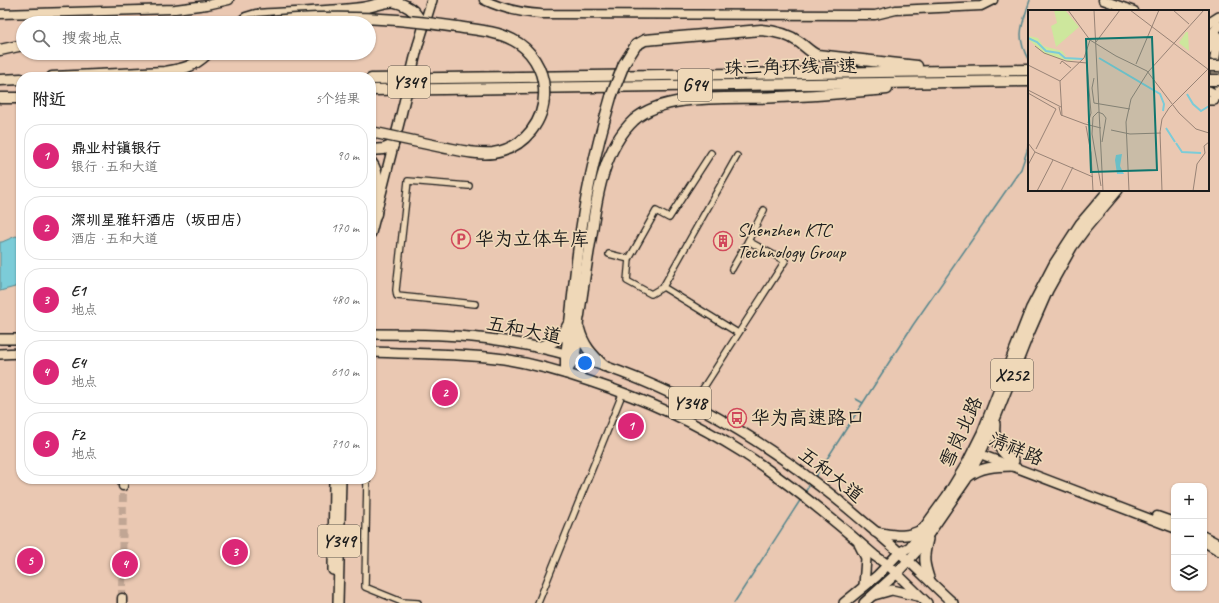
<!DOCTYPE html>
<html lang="zh">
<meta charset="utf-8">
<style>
:root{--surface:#fff;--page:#f6f6f6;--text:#222;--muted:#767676;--line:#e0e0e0;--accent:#db2777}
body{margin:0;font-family:Caveat,"LXGW WenKai TC",sans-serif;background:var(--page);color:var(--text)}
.controls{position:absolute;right:12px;bottom:12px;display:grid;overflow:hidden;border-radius:8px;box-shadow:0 1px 3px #0004}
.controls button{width:36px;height:36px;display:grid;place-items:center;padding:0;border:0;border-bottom:1px solid var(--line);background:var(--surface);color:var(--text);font:20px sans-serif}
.you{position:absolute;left:585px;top:363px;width:14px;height:14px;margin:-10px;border:3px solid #fff;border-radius:50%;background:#1a73e8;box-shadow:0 0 0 6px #1a73e833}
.badge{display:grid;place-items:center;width:26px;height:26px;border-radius:50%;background:var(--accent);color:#fff;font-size:13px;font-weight:700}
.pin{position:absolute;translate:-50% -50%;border:2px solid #fff;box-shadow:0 1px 4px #0006}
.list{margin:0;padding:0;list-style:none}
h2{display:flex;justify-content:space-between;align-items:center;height:52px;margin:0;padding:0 16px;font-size:17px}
h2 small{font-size:13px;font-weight:400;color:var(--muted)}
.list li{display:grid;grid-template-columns:26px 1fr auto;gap:12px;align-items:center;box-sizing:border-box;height:64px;margin:0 8px 8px;padding:0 8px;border:1px solid var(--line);border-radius:16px}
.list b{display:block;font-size:15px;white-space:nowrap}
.list p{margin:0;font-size:13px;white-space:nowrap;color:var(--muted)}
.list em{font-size:13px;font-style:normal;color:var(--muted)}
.icon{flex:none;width:22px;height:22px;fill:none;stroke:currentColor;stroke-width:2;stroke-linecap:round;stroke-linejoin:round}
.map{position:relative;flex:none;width:1219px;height:603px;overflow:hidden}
.search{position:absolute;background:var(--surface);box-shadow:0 1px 3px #0004;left:16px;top:16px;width:360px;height:44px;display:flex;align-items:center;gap:10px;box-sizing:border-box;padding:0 14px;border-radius:22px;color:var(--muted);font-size:15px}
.panel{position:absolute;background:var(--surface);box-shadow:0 1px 3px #0004;left:16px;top:72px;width:360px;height:412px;border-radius:16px}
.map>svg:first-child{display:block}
.water{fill:#7cccd8;stroke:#56868d}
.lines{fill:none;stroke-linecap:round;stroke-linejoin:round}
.stream{stroke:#56868d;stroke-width:1.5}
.secondary-tunnel{stroke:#c1a694;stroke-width:8;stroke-dasharray:8 4;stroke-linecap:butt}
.street-casing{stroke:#1c1c1c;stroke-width:8}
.secondary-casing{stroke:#1c1c1c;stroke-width:11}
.primary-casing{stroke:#1c1c1c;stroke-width:12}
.highway-casing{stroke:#1c1c1c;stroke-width:13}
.street{stroke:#efd8b8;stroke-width:5.5}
.secondary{stroke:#efd8b8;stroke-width:8}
.primary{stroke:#efd8b8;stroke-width:9}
.highway{stroke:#efd8b8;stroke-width:10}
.primary-bridge-casing{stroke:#1c1c1c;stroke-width:12;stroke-linecap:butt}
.highway-bridge-casing{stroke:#1c1c1c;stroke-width:13;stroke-linecap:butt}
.primary-bridge{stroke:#efd8b8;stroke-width:9}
.highway-bridge{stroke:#efd8b8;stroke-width:10}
.labels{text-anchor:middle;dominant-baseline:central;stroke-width:3.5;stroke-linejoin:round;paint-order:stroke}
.shield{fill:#efd8b8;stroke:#5b544b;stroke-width:1}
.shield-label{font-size:18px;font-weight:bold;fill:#1c1c1c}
.street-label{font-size:19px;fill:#1c1c1c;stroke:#efd8b8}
.poi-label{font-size:19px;fill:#1c1c1c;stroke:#efd8b8;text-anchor:start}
.inset-river{fill:none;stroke:#7cccd8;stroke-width:2}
.inset-road{fill:none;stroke:#988376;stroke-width:1}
.view{fill:#0f766e;fill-opacity:0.15;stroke:#0f766e;stroke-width:2}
.inset-edge{fill:none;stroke:#1c1c1c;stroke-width:2}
</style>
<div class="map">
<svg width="1219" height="603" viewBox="0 0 1219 603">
<rect width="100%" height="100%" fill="#eac8b2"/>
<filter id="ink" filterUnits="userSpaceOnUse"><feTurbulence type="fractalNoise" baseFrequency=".025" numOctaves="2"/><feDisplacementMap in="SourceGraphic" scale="8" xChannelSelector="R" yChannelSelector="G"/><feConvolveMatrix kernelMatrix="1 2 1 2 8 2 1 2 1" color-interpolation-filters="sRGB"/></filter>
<g filter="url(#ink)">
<polygon class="water" points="16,236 21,238 21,278 15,287 0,291 0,242 2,242"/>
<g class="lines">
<g class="stream">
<path d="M1029,61C1015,36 1022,25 1030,0"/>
<polyline points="856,399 863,403"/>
<polyline points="814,479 913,325 1021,169 1029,145"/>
<polyline points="805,492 811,483"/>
<polyline points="734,603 801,499"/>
</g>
<polyline class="secondary-tunnel" points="122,598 123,486"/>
<g class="street-casing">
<g id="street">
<polyline points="737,156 663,287 738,333"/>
<polyline points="469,186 408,181 396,290 397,296 475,304"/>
<polyline points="748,241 764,210"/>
<polyline points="609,254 629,259 627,281 651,294 663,287"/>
<polyline points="629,259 656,211 669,218 711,153"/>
<polyline points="693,404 785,261 748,241 732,269"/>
<polyline points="367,479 365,587 402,602 418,603"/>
<polyline points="538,603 623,392"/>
</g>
</g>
<g class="secondary-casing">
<g id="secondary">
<path d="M484,0C501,8 522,13 541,14L875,15L896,10L981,6L993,0"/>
<polyline points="1103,0 1134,11"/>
<polyline points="0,14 175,9 207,5 229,0"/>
<polyline points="1208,90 1219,96"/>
<polyline points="977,451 980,454 1174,528"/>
<polyline points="123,486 123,479"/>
<polyline points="1157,516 1174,522"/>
<polyline points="1204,536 1219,544"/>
<polyline points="1204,542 1219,551"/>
<polyline points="122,603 122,598"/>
</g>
</g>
<g class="primary-casing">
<g id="primary">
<polyline points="1208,24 1219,17"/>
<polyline points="1208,38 1219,26"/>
<path d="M1219,41C1214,54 1212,73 1219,87"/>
<polyline points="418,45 432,0"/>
<polyline points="1208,49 1218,36"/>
<polyline points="1208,100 1214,100"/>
<polyline points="371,233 400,119"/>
<path d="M371,334C416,334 459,334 504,341C620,359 728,415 821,487C838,499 853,513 870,527C880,535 890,544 900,553C918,569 935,587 953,603"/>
<polyline points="0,339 21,339"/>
<path d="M371,352C415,354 460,353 504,359C534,364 563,372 592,382C644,399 695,422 742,452C789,483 833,519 875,556L888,565L927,603"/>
<polyline points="0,354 21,353"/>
<path d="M995,424C993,441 1000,453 1014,461"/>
<path d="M968,477C980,467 996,466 1012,466"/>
<path d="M875,532C894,535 905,539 923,529"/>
<path d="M928,539C923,559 924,563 930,581"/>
<polyline points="859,544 866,558 864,586"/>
<polyline points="333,570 334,479"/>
<polyline points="874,595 892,590 918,596"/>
<polyline points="338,603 341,479"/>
<polyline points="844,603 877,576 900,552 910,547 947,496 967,463 982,433 1031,308 1054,264 1080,224 1109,190"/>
<polyline points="864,603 896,574 917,551 966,480 980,454 988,437 1027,338 1048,290 1072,247 1086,228 1118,190"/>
</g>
</g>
<g class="highway-casing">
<g id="highway">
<path d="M240,23L246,18L256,15C291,13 327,12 362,8C372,7 387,0 395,2C411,6 417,13 423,27"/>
<polyline points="0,50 23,45"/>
<path d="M624,64L636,45L645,40L761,30C775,31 788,34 799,42C806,47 810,52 817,55L917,66"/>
<path d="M52,77L165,72C184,69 193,67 208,53"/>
<polyline points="371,79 1029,70"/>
<polyline points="0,80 21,79"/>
<polyline points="371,90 1029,81"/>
<polyline points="0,98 21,98"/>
<polyline points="371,150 384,149 393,145"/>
<path d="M371,162C382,176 377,198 376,214"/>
<path d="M579,329C583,345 592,355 604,366"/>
<path d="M537,347C552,344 562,339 568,325"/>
<path d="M566,369V355C571,319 574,282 579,246C585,195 597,145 611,97"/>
<path d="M566,373C568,368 572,362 574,357C578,344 576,328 579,315C583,287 587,259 592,231C597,193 605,147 634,120C667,91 736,100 778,97C814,96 851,92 887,89"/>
</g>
</g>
<use href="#street" class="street"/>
<use href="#secondary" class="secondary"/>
<use href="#primary" class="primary"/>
<use href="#highway" class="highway"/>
<g class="primary-bridge-casing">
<polyline id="primary-bridge" points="400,119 418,45"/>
</g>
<g class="highway-bridge-casing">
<g id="highway-bridge">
<path d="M249,23C265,22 281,20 297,19C351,16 405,19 457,27C476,30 496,31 513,40C531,49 543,69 544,89C546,120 525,148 493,153C477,155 458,150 442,147C418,142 395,137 371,132"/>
<polyline points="1208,66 1219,66"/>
<polyline points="1208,80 1219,80"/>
<polyline points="611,97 624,64"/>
</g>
</g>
<use href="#primary-bridge" class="primary-bridge"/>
<use href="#highway-bridge" class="highway-bridge"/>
</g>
</g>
<defs>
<g id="parking-ring" transform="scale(1)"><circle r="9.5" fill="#efd8b8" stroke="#d1495b" stroke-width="1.5"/><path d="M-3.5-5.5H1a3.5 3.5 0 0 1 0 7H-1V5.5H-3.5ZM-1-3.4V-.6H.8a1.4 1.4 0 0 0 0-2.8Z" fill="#d1495b"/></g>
<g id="building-ring" transform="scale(1)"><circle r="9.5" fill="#efd8b8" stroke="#d1495b" stroke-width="1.5"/><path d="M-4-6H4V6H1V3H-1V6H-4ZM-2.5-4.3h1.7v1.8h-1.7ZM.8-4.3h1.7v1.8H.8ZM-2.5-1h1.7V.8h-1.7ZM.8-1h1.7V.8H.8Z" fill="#d1495b"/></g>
<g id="bus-ring" transform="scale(1)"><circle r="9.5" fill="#efd8b8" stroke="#d1495b" stroke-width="1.5"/><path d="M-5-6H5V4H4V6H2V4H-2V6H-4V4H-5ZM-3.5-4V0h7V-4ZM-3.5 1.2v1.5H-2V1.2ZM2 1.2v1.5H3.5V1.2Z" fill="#d1495b"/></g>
</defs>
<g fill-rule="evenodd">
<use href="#parking-ring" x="461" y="239"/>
<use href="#building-ring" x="723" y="241"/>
<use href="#bus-ring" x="737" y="418"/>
</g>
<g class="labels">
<g class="shield">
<rect x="388" y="66" width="42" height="32" rx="3"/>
<rect x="678" y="69" width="34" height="32" rx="3"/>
<rect x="991" y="359" width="42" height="32" rx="3"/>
<rect x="669" y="387" width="42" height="32" rx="3"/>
<rect x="318" y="525" width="42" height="32" rx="3"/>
</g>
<g class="shield-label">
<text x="409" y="82">Y349</text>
<text x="695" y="85">G94</text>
<text x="1012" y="375">X252</text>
<text x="690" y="403">Y348</text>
<text x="339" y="541">Y349</text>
</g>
<g class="street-label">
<text transform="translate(791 67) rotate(-1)">珠三角环线高速</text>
<text transform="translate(524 330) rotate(11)">五和大道</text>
<text transform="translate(961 432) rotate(-65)">雪岗北路</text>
<text transform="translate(1016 449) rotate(23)">清祥路</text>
<text transform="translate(831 475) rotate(38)">五和大道</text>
</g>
<g class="poi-label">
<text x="737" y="230">Shenzhen KTC<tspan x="737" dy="22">Technology Group</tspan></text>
<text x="475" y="239">华为立体车库</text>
<text x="751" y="418">华为高速路口</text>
</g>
</g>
<g transform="translate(1028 10)">
<rect width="181" height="181" fill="#eac8b2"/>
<path d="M26,0H37L51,17L28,37L23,16L29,13ZM158,22H160L161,41L151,33ZM0,26L10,28L15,36L34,41L39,47L31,42L18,41ZM0,29L8,31L18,42L28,43L38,48L53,49L40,51L17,44Z" fill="#cde79d"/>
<path d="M94,144L92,156L96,164H89L87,150L88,145Z" fill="#7cccd8"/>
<path class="inset-river" d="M0,28L9,32L18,41L31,43L37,48L55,49M71,48L132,84L136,94L135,101M159,84L165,94L173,101L181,96M138,118L147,132M148,133L154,142L173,143"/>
<path class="inset-road" d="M40,0L62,30L88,46L119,61L151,103L168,119L181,123M66,0L75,181M102,0L181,60M145,0L161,14M68,32L92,0M7,36L16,43L38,51L59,53M58,44L63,103L60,113M32,54L34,51L43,58M108,54L131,0M0,55L32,71M66,68L64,78L66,93L102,99M32,71L56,48L62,30M32,71L34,106M0,80L33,97M0,83L28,99L8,139M31,97L33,105L57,114M57,114L73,118M58,116L63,143L65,181M83,120L102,124L133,123M0,133L7,142L65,167M0,155L7,142M73,176L64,124L65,107L70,102L75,104L78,108L74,132M9,181L25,150M33,181L45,157M101,181L98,112L103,89L120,62L176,0M134,181L132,122L134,109L141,98L181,58M165,181L169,154L177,143L176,136L181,132"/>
<path class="view" d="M124,27L129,160L63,162L58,29Z"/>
<rect width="181" height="181" class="inset-edge"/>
</g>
</svg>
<div class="controls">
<button>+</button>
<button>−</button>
<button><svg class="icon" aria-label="layers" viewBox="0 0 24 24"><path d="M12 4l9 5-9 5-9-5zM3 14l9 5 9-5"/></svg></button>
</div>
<div class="you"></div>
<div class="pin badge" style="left:631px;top:426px">1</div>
<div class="pin badge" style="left:445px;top:393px">2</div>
<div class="pin badge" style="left:235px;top:552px">3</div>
<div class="pin badge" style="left:125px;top:564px">4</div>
<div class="pin badge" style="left:30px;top:561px">5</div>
<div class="search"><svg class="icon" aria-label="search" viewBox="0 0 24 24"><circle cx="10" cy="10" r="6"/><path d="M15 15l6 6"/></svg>搜索地点</div>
<section class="panel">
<h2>附近<small>5个结果</small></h2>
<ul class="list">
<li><span class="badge">1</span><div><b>鼎业村镇银行</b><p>银行 · 五和大道</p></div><em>90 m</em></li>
<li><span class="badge">2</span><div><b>深圳星雅轩酒店（坂田店）</b><p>酒店 · 五和大道</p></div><em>170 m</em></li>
<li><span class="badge">3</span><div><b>E1</b><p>地点</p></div><em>480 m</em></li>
<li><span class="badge">4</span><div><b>E4</b><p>地点</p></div><em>610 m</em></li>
<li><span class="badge">5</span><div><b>F2</b><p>地点</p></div><em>710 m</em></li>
</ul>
</section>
</div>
